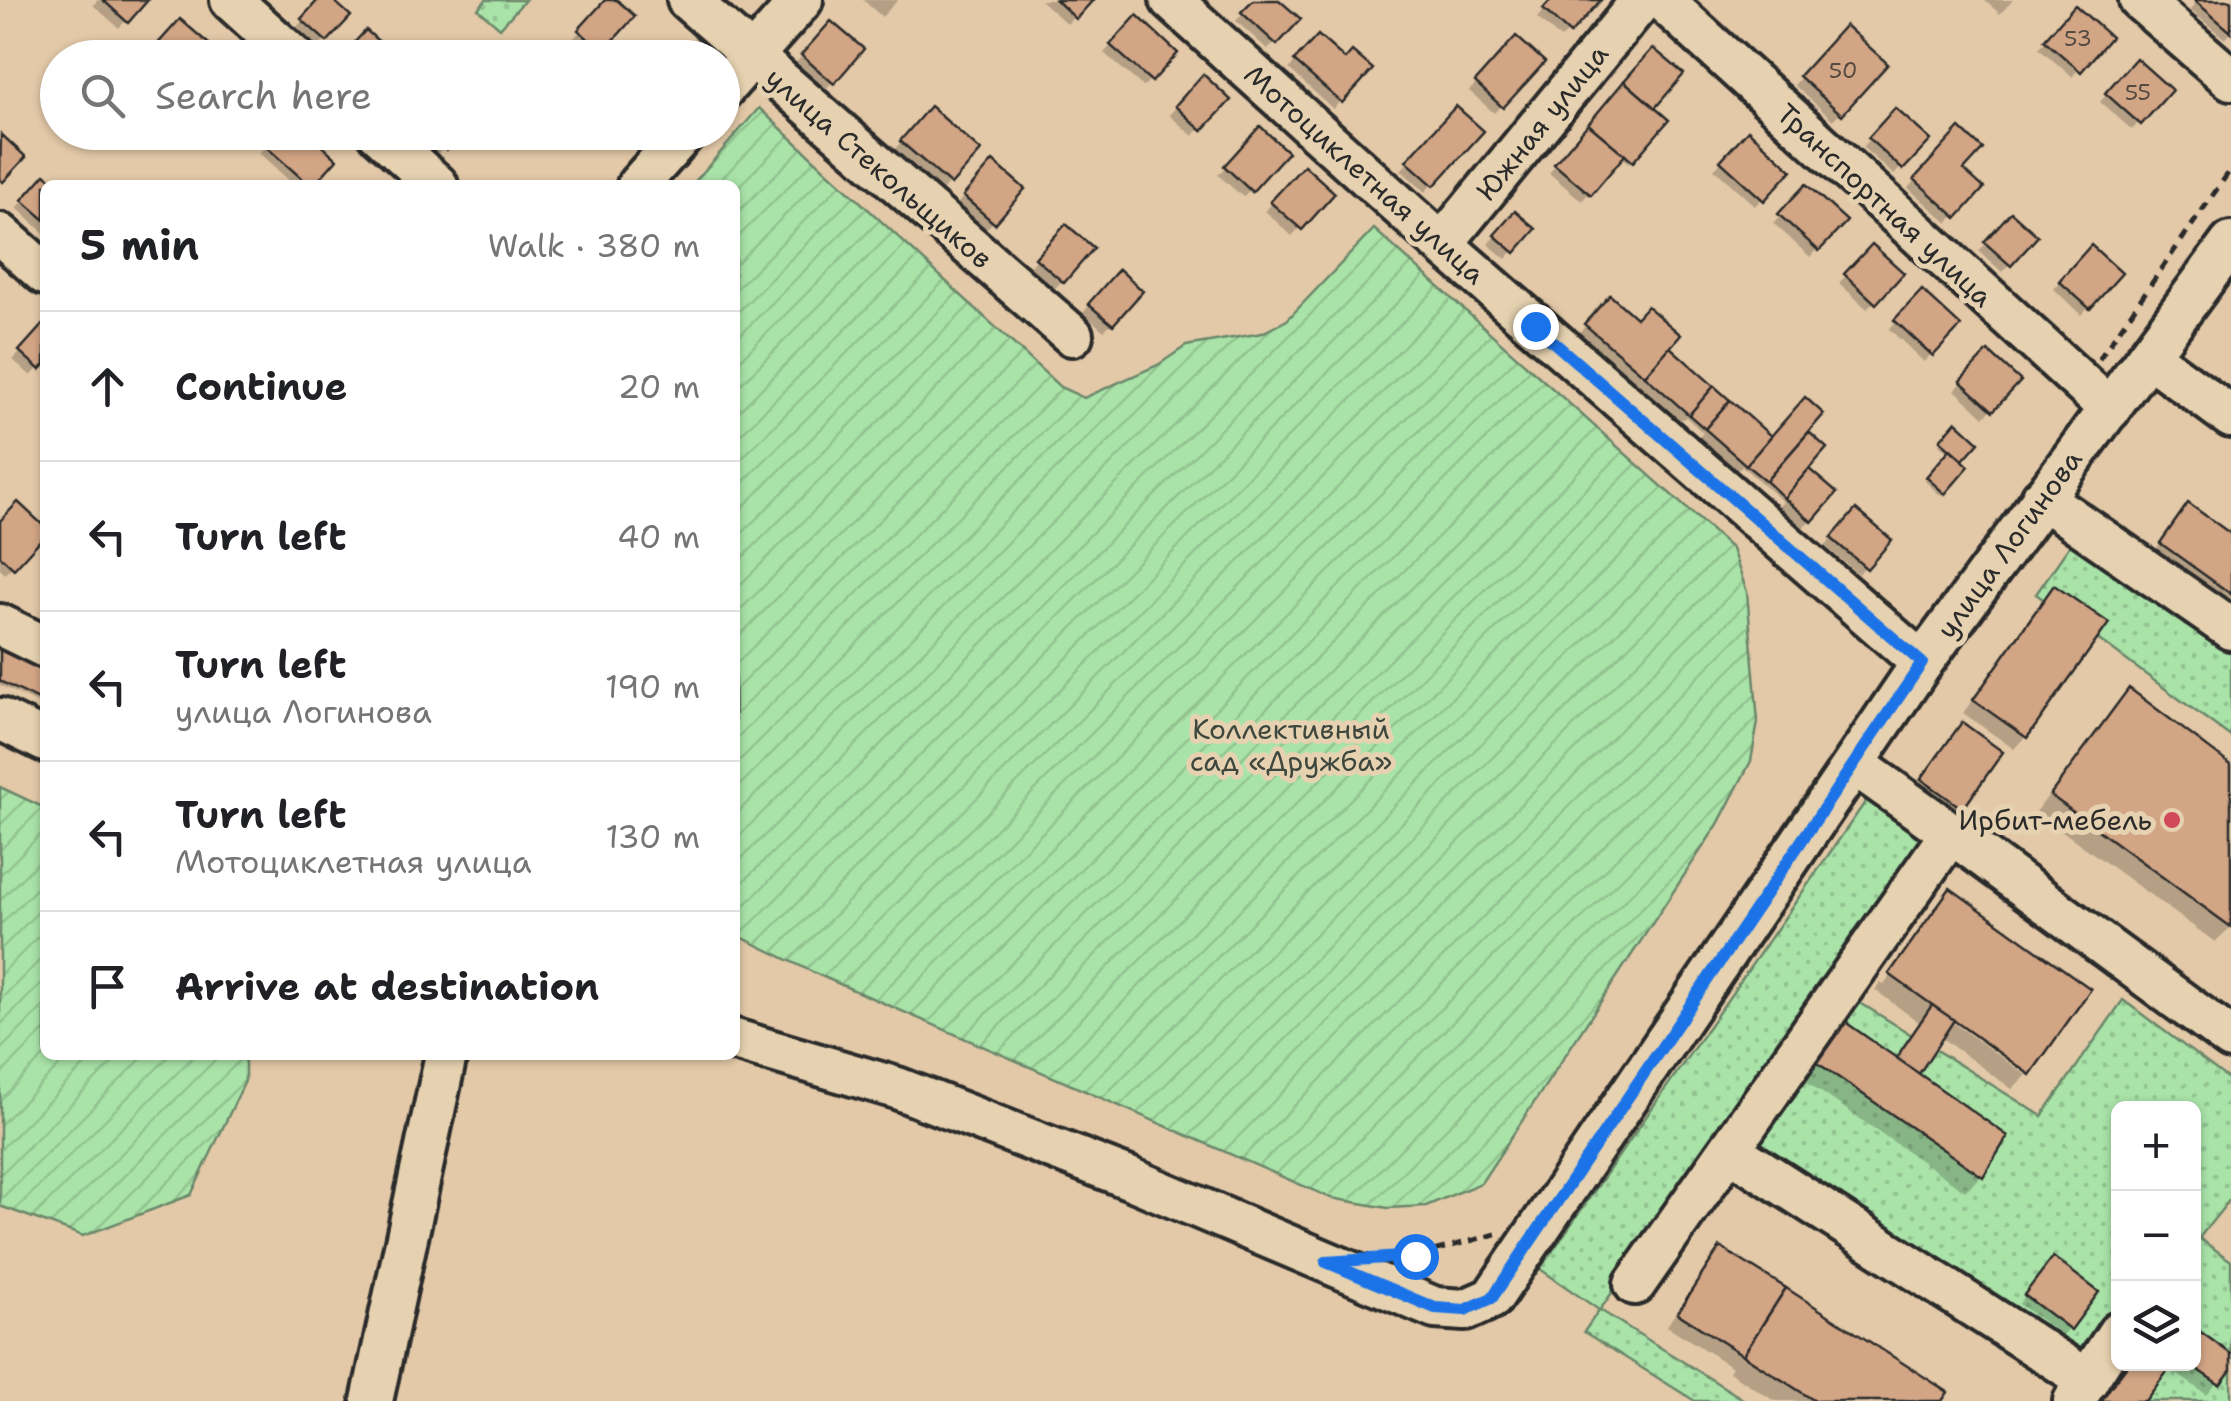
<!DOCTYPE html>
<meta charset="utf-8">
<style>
:root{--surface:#fff;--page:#f2f2f2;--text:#202124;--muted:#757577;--line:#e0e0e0}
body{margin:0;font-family:"Shantell Sans",sans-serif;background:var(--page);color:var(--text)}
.controls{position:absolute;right:30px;bottom:30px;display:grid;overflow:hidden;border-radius:15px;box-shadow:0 2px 8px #0004}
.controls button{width:90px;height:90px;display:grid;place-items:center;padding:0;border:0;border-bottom:2px solid var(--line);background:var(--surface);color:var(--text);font:50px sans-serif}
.stop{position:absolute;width:30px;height:30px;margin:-22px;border:8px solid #1a73e8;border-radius:50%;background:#fff}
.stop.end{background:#1a73e8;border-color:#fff;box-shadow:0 2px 10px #0008}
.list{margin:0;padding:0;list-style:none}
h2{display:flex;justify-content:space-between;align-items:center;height:130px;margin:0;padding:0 40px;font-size:42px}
h2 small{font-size:32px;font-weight:400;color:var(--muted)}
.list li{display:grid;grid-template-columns:65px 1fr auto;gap:30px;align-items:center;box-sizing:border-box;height:150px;padding:0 40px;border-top:2px solid var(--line)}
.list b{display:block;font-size:38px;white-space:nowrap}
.list p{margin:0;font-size:32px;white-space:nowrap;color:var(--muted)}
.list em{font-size:32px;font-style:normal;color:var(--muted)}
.icon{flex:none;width:55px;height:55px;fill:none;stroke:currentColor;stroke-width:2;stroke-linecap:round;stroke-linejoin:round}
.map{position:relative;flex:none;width:2231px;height:1401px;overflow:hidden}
.search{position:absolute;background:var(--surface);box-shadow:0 2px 8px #0004;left:40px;top:40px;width:700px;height:110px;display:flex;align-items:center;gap:25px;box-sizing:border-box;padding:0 35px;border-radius:55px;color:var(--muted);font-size:38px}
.panel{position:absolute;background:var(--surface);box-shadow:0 2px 8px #0004;left:40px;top:180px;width:700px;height:880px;border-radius:15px}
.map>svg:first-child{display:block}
.grass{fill:url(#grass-dots);stroke:#6a876a;stroke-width:2.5;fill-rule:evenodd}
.garden{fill:url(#garden-furrows);stroke:#6a876a;stroke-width:2.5}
.shadow{fill:#0003}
.building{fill:#d2a585;stroke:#2b2b2b;stroke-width:2.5}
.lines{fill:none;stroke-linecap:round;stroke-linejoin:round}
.minor-casing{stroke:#2b2b2b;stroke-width:48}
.path{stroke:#2b2b2b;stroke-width:5;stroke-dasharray:10 8;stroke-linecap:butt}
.minor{stroke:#e6d2b0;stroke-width:40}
.route{stroke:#1a73e8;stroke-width:12}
.poi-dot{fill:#d1495b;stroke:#e6d2b0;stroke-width:4}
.labels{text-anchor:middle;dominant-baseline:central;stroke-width:10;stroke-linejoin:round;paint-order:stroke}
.number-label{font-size:22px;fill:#554a42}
.street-label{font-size:28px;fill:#2b2b2b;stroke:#e6d2b0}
.park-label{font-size:28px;fill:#3e473e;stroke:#e6d2b0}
.poi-label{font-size:28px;fill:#2b2b2b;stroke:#e6d2b0;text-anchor:end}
</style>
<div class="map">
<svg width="2231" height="1401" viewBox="0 0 2231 1401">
<defs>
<pattern id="grass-dots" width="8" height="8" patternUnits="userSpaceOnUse" patternTransform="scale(2.5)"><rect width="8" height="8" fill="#a9e3a8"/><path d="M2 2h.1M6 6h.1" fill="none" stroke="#92c391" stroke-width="1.8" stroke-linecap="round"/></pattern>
<pattern id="garden-furrows" width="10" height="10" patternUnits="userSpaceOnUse" patternTransform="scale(2.5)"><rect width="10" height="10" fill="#a9e3a8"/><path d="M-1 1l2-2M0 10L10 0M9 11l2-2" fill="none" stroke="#92c391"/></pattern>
</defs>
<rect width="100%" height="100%" fill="#e3c9a8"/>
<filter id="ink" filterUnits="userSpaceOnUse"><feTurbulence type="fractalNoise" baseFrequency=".01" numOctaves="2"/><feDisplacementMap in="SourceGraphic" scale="20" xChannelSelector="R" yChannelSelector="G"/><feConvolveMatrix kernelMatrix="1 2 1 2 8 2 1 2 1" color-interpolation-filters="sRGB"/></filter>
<g filter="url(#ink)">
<g class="grass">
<polygon points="486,0 525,0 500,28 478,9"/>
<polygon points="2075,538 2231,646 2231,737 2036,594"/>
<polygon points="1868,798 1927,839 1600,1310 1746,1401 1695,1401 1584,1332 1599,1310 1540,1269"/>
<path d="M1854,999L2042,1116L2123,1000L2231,1081V1198L2199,1238L2231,1261V1401H2138L2141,1396L1748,1152ZM2118,1108H2194V1364H2118Z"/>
</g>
<g class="garden">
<polygon points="759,108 1060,387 1084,398 1158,365 1186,346 1262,333 1287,320 1374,229 1732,549 1747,592 1758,722 1751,761 1718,824 1481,1183 1426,1206 1388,1208 1331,1198 819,975 735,934 735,185 692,185"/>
<polygon points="0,787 45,808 45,1055 245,1055 245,1081 191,1195 83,1236 0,1206"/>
</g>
<g class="shadow">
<polygon points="98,0 145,0 119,28 93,5"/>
<polygon points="321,0 330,0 347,16 318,48 296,28"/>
<polygon points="608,0 614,0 631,16 594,57 573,39"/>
<polygon points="863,0 898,0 882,17"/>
<polygon points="1040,0 1090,0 1067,24"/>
<polygon points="1255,0 1276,0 1297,19 1268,50 1236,21"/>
<polygon points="1553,0 1598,0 1561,39 1537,18"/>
<polygon points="1984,0 2013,0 2000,14"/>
<polygon points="2198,0 2231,0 2231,33 2225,39 2190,10"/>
<polygon points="2075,8 2108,37 2072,77 2039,48"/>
<polygon points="1137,18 1175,53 1143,87 1104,53"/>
<polygon points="180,22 195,58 152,58 149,56"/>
<polygon points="1845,28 1884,64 1833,120 1794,85"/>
<polygon points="823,31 860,50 825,90 795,64"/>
<polygon points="1318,38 1344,62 1369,69 1333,109 1289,69"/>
<polygon points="1516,40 1542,62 1494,113 1469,91"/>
<polygon points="1645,59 1652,108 1666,120 1629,163 1620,156 1582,201 1549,173"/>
<polygon points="2128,69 2168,90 2132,130 2100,102"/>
<polygon points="1203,78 1227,100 1193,136 1169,115"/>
<polygon points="1456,110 1480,131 1425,192 1401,170"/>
<polygon points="1895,111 1927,140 1894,175 1862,147"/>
<polygon points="923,117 977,151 942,191 894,150"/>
<polygon points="1260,129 1285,152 1243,197 1218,175"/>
<polygon points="1960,131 1961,170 1980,188 1948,223 1908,188"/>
<polygon points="277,132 310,185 294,185 259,153"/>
<polygon points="412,132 458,132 437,155"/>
<polygon points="1748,134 1788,170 1755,206 1714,169"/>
<polygon points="1304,169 1331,194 1292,236 1265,211"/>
<polygon points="986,172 993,222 986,229 957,204"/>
<polygon points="46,177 54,185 45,185 45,234 17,208"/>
<polygon points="1806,187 1843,221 1810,257 1773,223"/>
<polygon points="2011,216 2035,236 2002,272 1979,251"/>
<polygon points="1508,221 1513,251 1506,259 1488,244"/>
<polygon points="1058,234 1062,281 1055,288 1030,267"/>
<polygon points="1872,248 1900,274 1867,309 1839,283"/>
<polygon points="2091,249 2119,274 2081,315 2054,289"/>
<polygon points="1111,280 1140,291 1104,331 1083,313"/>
<polygon points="1922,293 1958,326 1924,362 1889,329"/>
<polygon points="1602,306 1666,348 1771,439 1805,432 1824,448 1798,477 1811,520 1803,527 1779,506 1783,502 1742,466 1737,470 1699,437 1703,433 1686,417 1680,420 1579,333"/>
<polygon points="45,326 45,362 31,376 13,360"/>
<polygon points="1988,354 2018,381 1984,417 1955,390"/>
<polygon points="1956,425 1976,442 1959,460 1965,466 1940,495 1925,481 1949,453 1939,444"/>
<polygon points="2181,514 2231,537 2231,606 2154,552"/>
<polygon points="1849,519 1865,567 1858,574 1825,546"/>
<polygon points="0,524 45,530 5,574 0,569"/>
<polygon points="2055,588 2025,737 2014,749 1963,713"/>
<polygon points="0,646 45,668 45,707 0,685"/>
<polygon points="2129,692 2231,768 2231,927 2215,942 2036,812 2114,707"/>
<polygon points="1962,726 1961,807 1949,819 1912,792"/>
<polygon points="1951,891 1952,1022 2026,1075 2012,1089 1940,1037 1915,1074 2004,1137 1981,1176 1965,1191 1786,1068 1816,1031 1895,1060 1920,1023 1875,990 1880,983 1884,985 1941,905 1937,905"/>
<polygon points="1720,1250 1939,1401 1775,1401 1729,1372 1732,1367 1667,1326 1709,1261"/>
<polygon points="2046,1268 2069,1328 2062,1335 2019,1304"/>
<polygon points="2194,1330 2231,1357 2231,1366 2207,1395 2167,1367 2142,1401 2100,1401 2128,1364 2194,1364"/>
</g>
<g class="building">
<polygon points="103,0 148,0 128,23"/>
<polygon points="318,0 333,0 351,16 327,42 301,19"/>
<polygon points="605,0 617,0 635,16 603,52 578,30"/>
<polygon points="1056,0 1093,0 1076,19"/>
<polygon points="1253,0 1279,0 1301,19 1277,45 1241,12"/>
<polygon points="1551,0 1601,0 1570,34 1543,9"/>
<polygon points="2197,0 2231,0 2231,32 2195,1"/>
<polygon points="2075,5 2111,37 2081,72 2044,40"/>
<polygon points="1137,15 1178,53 1152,82 1110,45"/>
<polygon points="180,19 210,45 199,58 167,58 155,47"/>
<polygon points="831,21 864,49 834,84 801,55"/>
<polygon points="1845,25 1888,64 1842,115 1799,76"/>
<polygon points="366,30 397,58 342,56"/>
<polygon points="1318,35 1345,59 1352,51 1373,69 1342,103 1294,61"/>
<polygon points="1516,36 1545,62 1503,108 1475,82"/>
<polygon points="1653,48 1684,74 1655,108 1624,81"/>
<polygon points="2136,58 2172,90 2141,125 2105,93"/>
<polygon points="1203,74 1231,100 1202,131 1175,106"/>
<polygon points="1624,81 1669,120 1633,162 1588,124"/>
<polygon points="930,106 981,151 951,185 900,141"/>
<polygon points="1456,106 1484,131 1434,186 1406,161"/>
<polygon points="1895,108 1931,140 1903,170 1868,138"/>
<polygon points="1588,124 1625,155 1591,195 1554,164"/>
<polygon points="1260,126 1288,152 1252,192 1224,166"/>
<polygon points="1960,128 1983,149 1964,170 1984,188 1957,218 1914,179"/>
<polygon points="1748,130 1792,170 1764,201 1720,161"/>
<polygon points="275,132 307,132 337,159 314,185 309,185 264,145"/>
<polygon points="427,132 462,132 446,150"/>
<polygon points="1,134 26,157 3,182 0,180"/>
<polygon points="993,161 1025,189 995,224 963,196"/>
<polygon points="1304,165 1335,193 1302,230 1270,202"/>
<polygon points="45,174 58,185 45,185 45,220 22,200"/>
<polygon points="1806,184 1847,221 1819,251 1778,214"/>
<polygon points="1515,211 1536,229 1515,253 1494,235"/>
<polygon points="2011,212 2038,236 2011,266 1984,242"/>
<polygon points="1066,224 1094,248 1064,283 1035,258"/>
<polygon points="1872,244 1904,273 1876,304 1844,274"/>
<polygon points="2091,245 2122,273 2090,309 2059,281"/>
<polygon points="1119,269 1143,291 1113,325 1088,304"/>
<polygon points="1922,290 1961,326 1933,356 1894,320"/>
<polygon points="1610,295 1636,318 1647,306 1681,335 1645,376 1584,324"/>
<polygon points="45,322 45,365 40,370 19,351"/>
<polygon points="1670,347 1714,386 1689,415 1645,376"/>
<polygon points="1988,351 2021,381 1993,411 1960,381"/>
<polygon points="1714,386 1730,400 1705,429 1689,415"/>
<polygon points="1805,397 1824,414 1766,481 1746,465"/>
<polygon points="1730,400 1771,436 1746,465 1705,429"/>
<polygon points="1956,421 1979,442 1963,460 1940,440"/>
<polygon points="1809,432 1827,448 1784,498 1766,481"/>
<polygon points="1950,449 1969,466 1945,494 1926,477"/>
<polygon points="1809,469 1837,493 1812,522 1784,498"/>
<polygon points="18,502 45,527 45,535 14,569 0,556 0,521"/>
<polygon points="2188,503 2231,534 2231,594 2160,543"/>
<polygon points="1856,509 1892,540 1867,569 1831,538"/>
<polygon points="2054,585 2109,623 2027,738 1973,700"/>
<polygon points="0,644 45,666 45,703 0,681"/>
<polygon points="2129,688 2231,765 2231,927 2050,795"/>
<polygon points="1962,722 2003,752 1963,809 1921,779"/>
<polygon points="1950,888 2091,989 2030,1075 1889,974"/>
<polygon points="1932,1005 1954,1020 1919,1074 1896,1058"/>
<polygon points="1831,1012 2008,1136 1983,1177 1800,1051"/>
<polygon points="1720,1247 1786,1288 1743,1355 1677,1313"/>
<polygon points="2053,1257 2099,1292 2071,1330 2024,1295"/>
<polygon points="1786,1288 1948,1392 1942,1401 1815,1401 1743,1355"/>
<polygon points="2194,1327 2231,1354 2231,1370 2220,1385 2189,1364 2194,1364"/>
<polygon points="2128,1364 2173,1364 2145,1401 2100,1401"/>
</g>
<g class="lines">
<g class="minor-casing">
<g id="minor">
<polyline points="231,0 295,58"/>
<polyline points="688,0 1072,335"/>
<polyline points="1171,0 1442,244 1922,663"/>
<polyline points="1662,0 2110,409"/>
<polyline points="2140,0 2231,79"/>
<polyline points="722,90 802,0"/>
<polyline points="378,132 437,185"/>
<polyline points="638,185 685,132"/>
<polyline points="0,234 45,274"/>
<polyline points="1442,244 1642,0"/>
<polyline points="2148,356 2231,417"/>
<polyline points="2042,498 2231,629"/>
<polyline points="0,625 45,647"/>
<polyline points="0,719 45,741"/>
<polyline points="1951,833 2231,1039"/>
<polyline points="735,1040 897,1088 1129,1178 1435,1308 1465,1310 1492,1298 1922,663 2231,243"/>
<polyline points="1731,1151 2088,1380"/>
<polyline points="1635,1284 1951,833 1854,764"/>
<polyline points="372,1401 446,1055"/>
<polyline points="2074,1401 2118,1333"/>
</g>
</g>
<g class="path">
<polyline points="2099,359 2231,169"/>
<polyline points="1400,1257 1415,1256 1496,1234"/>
</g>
<use href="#minor" class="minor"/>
</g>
</g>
<g class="lines" filter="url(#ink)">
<polyline class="route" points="1415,1256 1326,1262 1435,1308 1465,1310 1492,1298 1922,663 1535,326"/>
</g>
<circle class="poi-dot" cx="2172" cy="820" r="10"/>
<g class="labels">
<g class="number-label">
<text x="2078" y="38">53</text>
<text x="1843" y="70">50</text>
<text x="2138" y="92">55</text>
</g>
<g class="street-label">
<text transform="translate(1542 122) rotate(-51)">Южная улица</text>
<text transform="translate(879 168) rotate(41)">улица Стекольщиков</text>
<text transform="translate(1365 174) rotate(42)">Мотоциклетная улица</text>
<text transform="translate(1885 205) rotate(43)">Транспортная улица</text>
<text transform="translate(2009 544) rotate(-54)">улица Логинова</text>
</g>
<g class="park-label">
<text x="1291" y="729">Коллективный<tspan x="1291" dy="32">сад «Дружба»</tspan></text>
</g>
<g class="poi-label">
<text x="2152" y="820">Ирбит-мебель</text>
</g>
</g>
</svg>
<div class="controls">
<button>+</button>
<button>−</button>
<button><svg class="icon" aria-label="layers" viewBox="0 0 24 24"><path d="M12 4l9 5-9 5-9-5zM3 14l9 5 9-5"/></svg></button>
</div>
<div class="stop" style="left:1415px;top:1256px"></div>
<div class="stop end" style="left:1535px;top:326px"></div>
<div class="search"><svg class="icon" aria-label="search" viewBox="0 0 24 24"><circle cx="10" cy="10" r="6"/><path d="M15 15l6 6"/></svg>Search here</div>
<section class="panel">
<h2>5 min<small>Walk · 380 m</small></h2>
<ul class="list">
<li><svg class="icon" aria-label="ahead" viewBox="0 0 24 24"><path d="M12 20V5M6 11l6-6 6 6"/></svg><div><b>Continue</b></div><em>20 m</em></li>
<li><svg class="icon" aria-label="left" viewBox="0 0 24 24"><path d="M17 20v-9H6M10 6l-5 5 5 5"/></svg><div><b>Turn left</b></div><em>40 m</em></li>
<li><svg class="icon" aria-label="left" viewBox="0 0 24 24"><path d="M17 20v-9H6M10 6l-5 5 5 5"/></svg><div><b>Turn left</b><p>улица Логинова</p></div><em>190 m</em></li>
<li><svg class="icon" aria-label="left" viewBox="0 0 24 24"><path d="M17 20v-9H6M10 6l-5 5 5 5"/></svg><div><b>Turn left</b><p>Мотоциклетная улица</p></div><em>130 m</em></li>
<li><svg class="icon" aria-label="arrive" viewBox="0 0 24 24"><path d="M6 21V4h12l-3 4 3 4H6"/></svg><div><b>Arrive at destination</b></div></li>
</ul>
</section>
</div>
